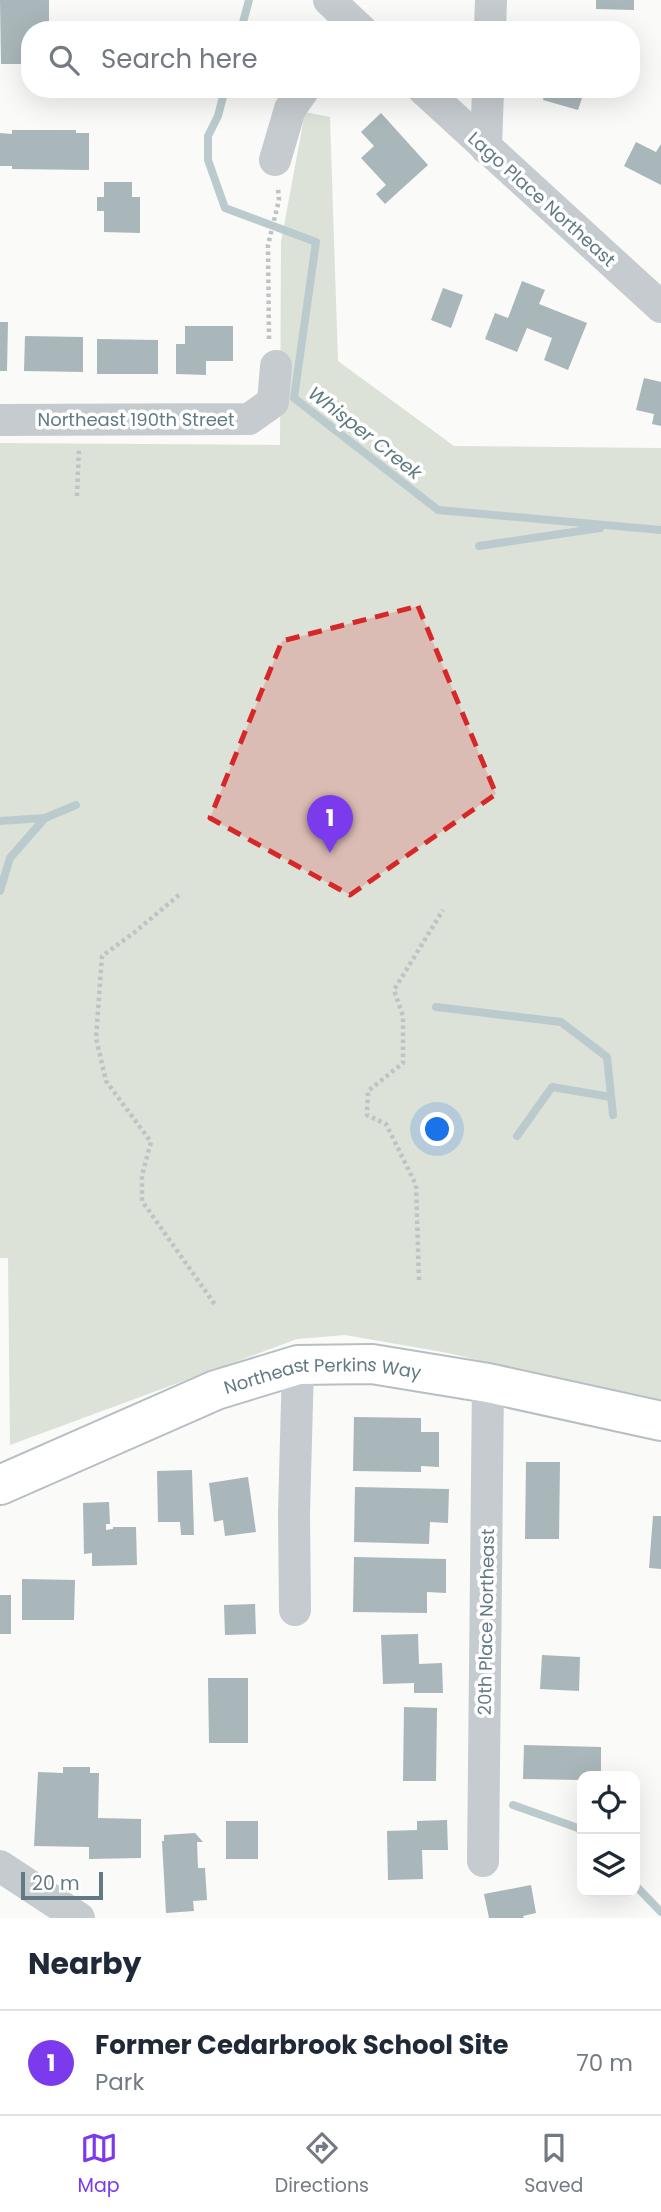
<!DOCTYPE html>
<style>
:root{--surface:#fff;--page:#f6f6f7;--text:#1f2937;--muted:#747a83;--line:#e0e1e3;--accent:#7c3aed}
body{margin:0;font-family:Poppins,sans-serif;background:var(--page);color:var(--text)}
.controls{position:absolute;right:21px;bottom:21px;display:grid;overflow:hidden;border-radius:14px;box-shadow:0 7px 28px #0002}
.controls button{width:63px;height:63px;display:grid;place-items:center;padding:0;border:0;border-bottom:2px solid var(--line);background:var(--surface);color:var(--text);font:35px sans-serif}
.scale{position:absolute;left:21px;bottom:18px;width:82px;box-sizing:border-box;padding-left:7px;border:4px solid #637a85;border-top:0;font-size:19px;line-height:24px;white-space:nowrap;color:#637a85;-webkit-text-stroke:5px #fff;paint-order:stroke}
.you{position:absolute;left:438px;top:1130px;width:24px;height:24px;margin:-18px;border:5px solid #fff;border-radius:50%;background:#1a73e8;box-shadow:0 0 0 10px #1a73e833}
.badge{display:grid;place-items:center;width:46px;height:46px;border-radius:50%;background:var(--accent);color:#fff;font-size:23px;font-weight:700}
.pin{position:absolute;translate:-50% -58px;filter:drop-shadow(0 2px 4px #0008)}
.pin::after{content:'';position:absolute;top:37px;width:24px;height:21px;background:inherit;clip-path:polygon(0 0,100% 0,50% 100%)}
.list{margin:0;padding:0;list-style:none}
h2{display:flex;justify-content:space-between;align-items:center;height:91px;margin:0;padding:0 28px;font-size:30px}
h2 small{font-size:23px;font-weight:400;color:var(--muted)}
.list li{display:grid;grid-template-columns:46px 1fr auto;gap:21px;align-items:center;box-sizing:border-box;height:105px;padding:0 28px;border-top:2px solid var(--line)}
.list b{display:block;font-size:26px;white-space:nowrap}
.list p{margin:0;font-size:23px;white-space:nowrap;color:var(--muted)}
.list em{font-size:23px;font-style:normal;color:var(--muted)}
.icon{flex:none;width:38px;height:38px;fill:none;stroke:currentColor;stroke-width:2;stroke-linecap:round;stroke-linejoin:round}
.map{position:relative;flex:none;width:661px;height:1918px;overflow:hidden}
.search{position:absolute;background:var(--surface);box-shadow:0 7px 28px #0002;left:21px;right:21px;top:21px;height:77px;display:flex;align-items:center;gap:18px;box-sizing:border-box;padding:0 24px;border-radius:28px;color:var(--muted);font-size:26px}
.sheet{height:196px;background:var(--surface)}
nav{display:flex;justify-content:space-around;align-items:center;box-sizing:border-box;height:98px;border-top:2px solid var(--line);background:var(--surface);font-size:19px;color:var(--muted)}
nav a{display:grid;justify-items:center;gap:4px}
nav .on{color:var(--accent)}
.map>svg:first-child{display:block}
.green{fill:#dde2d8}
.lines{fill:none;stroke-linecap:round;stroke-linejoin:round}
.stream{stroke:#bbcbcd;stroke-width:8}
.building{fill:#a9b6ba}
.secondary-casing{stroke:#b7bfc3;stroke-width:42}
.path{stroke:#bfc3c5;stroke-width:4.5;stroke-dasharray:3.5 3.5;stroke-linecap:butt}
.minor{stroke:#c5cbce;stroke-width:32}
.secondary{stroke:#fff;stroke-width:38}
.marked{fill:#d62828;fill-opacity:0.2;stroke:#d62828;stroke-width:5;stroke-dasharray:14 9;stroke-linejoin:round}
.labels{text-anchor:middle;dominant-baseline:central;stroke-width:7;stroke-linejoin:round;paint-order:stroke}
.street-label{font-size:18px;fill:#637a85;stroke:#fff}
.water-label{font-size:19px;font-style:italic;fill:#5e7a7e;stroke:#fff}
</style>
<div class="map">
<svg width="661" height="1918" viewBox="0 0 661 1918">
<rect width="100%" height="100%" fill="#fafaf8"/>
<polygon class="green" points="305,112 330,117 338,361 454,446 661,448 661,1404 448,1353 345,1335 297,1339 10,1445 8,1258 0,1258 0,443 280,445 281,242"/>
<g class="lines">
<g class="stream">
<polyline points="241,30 249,0"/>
<polyline points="225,89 218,116 208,136 208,160 225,208 316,242 294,398 438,510 661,530"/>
<polyline points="479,546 600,528"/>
<polyline points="0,821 45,818 76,805"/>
<polyline points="0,891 10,858 45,818"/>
<polyline points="436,1007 561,1022 607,1057 613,1115"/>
<polyline points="517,1136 552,1087 611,1097"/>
<polyline points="513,1805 578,1828 582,1832"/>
<polyline points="635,1885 661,1912"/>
</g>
</g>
<g class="building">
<polygon points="0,0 49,0 49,30 30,30 30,64 1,64"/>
<polygon points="596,0 634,0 634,10 596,9"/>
<polygon points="546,89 585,89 578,110 543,100"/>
<polygon points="381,113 428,165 385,204 376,194 386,185 361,158 374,146 361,132"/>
<polygon points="12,130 76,130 76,133 89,133 89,170 12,169 12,166 0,166 0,133 12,134"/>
<polygon points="636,142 656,152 661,144 661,185 624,166"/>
<polygon points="104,182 132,182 132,197 140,197 140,233 104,232 104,211 97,211 97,197 104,197"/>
<polygon points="522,281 545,290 539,304 587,323 568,370 544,360 552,338 527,328 517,352 485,339 495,313 508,318"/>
<polygon points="443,288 463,295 451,328 431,320"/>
<polygon points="0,322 8,322 7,371 0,371"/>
<polygon points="185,326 233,326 233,361 206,361 206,375 176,374 176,344 185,344"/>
<polygon points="25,336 83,337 83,372 24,371"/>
<polygon points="97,339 158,340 158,374 97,374"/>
<polygon points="644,378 661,382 661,426 652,424 654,414 636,410"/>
<polygon points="354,1417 421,1418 421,1432 439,1432 439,1467 421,1466 421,1472 353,1471"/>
<polygon points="526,1462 560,1462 559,1539 525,1539"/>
<polygon points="192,1470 194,1535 181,1535 180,1522 158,1522 157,1471"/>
<polygon points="248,1477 256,1532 225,1536 223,1520 214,1522 209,1483"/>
<polygon points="355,1487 449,1489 448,1523 430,1522 429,1544 354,1542"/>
<polygon points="109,1502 110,1524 106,1524 106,1530 113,1529 113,1527 136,1527 137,1565 92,1566 92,1553 84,1554 83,1503"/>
<polygon points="653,1516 661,1516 661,1569 649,1568"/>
<polygon points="354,1557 446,1559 446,1593 427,1592 427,1613 353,1612"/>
<polygon points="22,1579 75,1580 74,1620 22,1620"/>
<rect x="0" y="1595" width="11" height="39"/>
<polygon points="255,1604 256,1634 225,1635 224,1605"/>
<polygon points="418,1634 419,1664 442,1663 443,1693 414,1693 414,1683 383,1684 381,1635"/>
<polygon points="542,1655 580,1657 579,1691 540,1689"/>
<polygon points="208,1678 248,1678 248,1743 209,1743"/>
<polygon points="404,1707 437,1708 436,1781 403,1781"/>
<polygon points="524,1745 601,1747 601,1776 582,1776 582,1780 523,1779"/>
<polygon points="63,1767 90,1767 90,1773 99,1773 98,1818 141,1819 141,1858 89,1859 89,1847 34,1846 38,1772 63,1773"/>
<polygon points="447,1820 448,1850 422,1850 423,1879 388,1880 387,1831 417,1830 417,1821"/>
<rect x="226" y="1821" width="32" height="38"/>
<polygon points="195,1833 203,1842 197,1842 198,1868 205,1868 207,1900 193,1901 194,1911 166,1913 162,1841 164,1841 164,1835"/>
<polygon points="531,1885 536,1913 523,1916 524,1918 489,1918 484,1894"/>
</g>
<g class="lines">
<g class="secondary-casing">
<g id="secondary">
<path id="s1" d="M0,1485L216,1390L298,1365L372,1364L488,1383L661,1421"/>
</g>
</g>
<g class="path">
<polyline points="269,339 268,245 279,200 278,189"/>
<polyline points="77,496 79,448"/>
<polyline points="179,895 135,932 102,956 96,1038 106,1081 151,1142 142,1175 142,1201 216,1306"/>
<polyline points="419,1280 416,1185 386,1124 367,1115 368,1091 403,1063 403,1016 394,990 443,910"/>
</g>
<g class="minor">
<polyline points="329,0 361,30"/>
<polyline points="490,30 491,0"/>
<polyline points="423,89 661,307"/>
<polyline points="486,148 488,89"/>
<polyline points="275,160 290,109 304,89"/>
<polyline points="0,420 249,419 273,402 276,366"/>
<polyline points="295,1610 294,1513 298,1365"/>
<polyline points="483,1861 488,1383"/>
<polyline points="0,1866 79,1918"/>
</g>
<use href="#secondary" class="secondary"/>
</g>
<path class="marked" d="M418,606L496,794L350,895L210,818L282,641Z"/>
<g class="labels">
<g class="street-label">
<text transform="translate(542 199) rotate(42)">Lago Place Northeast</text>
<text x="136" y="419">Northeast 190th Street</text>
<text stroke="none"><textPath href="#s1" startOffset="345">Northeast Perkins Way</textPath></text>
<text transform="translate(486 1622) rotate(-89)">20th Place Northeast</text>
</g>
<g class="water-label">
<text transform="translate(365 433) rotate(38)">Whisper Creek</text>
</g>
</g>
</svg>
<div class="controls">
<button><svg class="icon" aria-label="locate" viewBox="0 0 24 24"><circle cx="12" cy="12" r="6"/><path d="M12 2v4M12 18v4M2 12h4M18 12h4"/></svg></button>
<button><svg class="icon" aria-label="layers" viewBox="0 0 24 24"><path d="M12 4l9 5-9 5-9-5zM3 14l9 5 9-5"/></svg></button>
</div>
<div class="scale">20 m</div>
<div class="you"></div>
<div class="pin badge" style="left:330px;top:853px">1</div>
<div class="search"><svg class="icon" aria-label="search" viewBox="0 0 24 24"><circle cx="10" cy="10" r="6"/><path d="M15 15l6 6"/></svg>Search here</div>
</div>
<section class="sheet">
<h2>Nearby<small></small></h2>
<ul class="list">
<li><span class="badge">1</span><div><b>Former Cedarbrook School Site</b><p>Park</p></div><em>70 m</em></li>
</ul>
</section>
<nav>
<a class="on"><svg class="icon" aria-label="map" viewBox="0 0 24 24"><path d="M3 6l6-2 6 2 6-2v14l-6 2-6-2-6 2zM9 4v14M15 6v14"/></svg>Map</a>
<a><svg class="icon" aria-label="directions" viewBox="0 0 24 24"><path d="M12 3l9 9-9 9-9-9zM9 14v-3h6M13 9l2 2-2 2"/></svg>Directions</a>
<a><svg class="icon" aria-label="saved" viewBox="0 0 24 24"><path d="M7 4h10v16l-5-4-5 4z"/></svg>Saved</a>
</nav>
